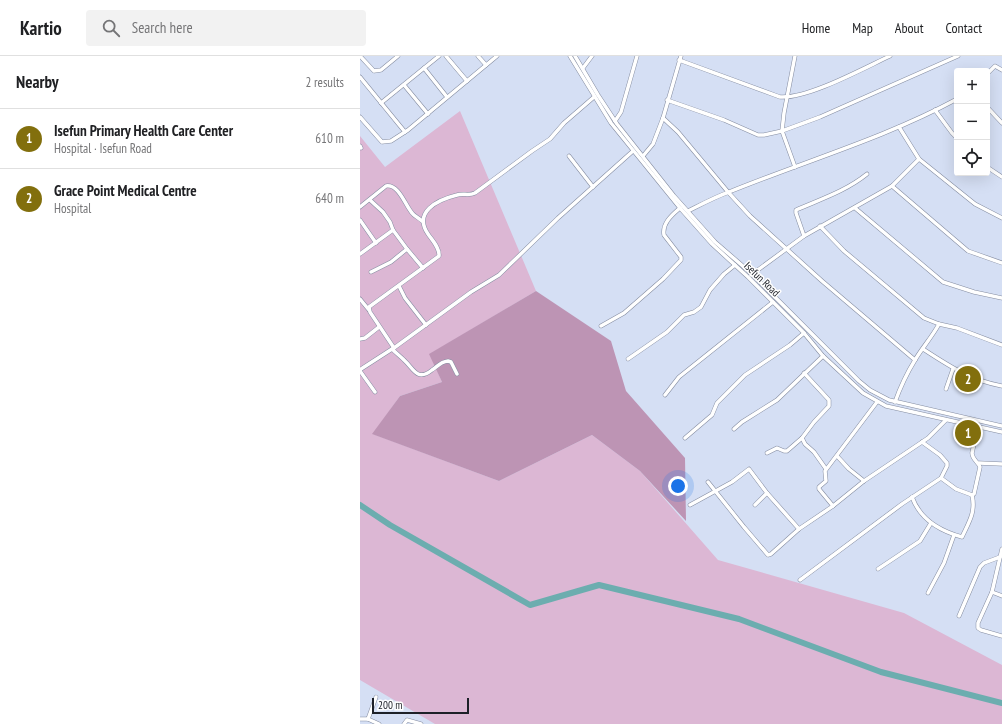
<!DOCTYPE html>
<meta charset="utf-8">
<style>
:root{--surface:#fff;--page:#f2f2f2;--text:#202124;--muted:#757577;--line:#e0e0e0;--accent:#826f0d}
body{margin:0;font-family:"PT Sans Narrow",sans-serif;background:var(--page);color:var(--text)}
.controls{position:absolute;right:12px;top:12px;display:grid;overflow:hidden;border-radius:4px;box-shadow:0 4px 16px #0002}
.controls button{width:36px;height:36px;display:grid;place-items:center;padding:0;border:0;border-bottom:1px solid var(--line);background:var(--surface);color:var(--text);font:20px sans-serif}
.scale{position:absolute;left:12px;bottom:10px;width:97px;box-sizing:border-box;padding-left:4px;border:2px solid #1d2028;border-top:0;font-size:11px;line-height:14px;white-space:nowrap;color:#1d2028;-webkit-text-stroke:3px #fff;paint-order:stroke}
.you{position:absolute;left:318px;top:430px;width:14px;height:14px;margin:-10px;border:3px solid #fff;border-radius:50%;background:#1a73e8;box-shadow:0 0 0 6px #1a73e833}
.badge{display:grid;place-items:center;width:26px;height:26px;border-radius:50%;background:var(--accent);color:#fff;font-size:13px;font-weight:700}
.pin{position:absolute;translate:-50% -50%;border:2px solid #fff;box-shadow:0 1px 4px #0006}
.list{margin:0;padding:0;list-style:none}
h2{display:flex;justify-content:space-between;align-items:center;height:52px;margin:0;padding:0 16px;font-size:17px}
h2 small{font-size:13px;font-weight:400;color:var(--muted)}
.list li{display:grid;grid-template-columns:26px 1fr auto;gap:12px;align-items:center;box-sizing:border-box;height:60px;padding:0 16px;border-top:1px solid var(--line)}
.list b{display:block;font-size:15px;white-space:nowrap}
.list p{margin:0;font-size:13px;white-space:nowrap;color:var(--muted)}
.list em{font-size:13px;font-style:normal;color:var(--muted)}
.icon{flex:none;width:22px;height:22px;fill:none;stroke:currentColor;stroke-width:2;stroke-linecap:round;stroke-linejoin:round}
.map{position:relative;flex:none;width:642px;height:668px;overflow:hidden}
header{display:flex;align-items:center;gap:24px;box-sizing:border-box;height:56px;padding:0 20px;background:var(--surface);border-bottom:1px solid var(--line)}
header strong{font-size:19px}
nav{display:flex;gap:22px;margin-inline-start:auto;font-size:14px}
.search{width:280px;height:36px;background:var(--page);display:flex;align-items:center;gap:10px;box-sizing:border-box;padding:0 14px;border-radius:4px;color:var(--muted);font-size:15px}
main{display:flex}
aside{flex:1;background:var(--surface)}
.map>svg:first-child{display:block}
.green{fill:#dcb7d4}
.forest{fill:#bd94b4}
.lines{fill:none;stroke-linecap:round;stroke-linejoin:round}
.river{stroke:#6cadaf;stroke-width:6}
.minor-casing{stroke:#858da1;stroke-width:4.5}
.minor{stroke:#fff;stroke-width:3.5}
.labels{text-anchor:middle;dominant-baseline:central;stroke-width:3;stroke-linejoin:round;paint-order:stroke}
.street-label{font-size:11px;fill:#1d2028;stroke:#fff}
</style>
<header>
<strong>Kartio</strong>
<div class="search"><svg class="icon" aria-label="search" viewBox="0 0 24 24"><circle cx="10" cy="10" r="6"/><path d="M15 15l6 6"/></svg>Search here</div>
<nav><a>Home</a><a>Map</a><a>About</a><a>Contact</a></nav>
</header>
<main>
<aside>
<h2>Nearby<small>2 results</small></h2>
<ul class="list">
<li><span class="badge">1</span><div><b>Isefun Primary Health Care Center</b><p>Hospital · Isefun Road</p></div><em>610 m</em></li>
<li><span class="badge">2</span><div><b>Grace Point Medical Centre</b><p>Hospital</p></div><em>640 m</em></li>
</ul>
</aside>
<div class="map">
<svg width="642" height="668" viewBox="0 0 642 668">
<rect width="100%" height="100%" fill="#d5dff4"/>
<polygon class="green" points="100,55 176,235 70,298 82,326 40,340 13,378 139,425 232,379 280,415 358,504 544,557 642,609 642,668 75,668 0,624 0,80 25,111"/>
<polygon class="forest" points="176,235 251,285 266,335 325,402 326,465 280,415 232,379 139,425 12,378 40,340 82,326 69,298"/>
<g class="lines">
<polyline class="river" points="0,449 30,469 170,549 239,529 379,563 521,616 642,647"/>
<g class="minor-casing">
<g id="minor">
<polyline points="0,0 14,15 21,14 38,0"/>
<polyline points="86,0 107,25"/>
<polyline points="118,0 126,9"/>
<polyline points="210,0 251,67 320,152 352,188 388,221 444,277 463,300 503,337 526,350 642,376"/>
<polyline points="215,0 238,39 257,68 314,140 355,186 392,218 499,325 510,334 529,344 642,370"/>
<path d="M319,4L420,41C448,43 504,12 530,0"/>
<polyline points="64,12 87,41"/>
<polyline points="223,12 232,0"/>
<polyline points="627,18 635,10 642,14"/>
<polyline points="0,21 45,76"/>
<polyline points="44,29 68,58"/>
<polyline points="307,44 364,64 398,79 404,79 422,75 460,61 598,0"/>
<polyline points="21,47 79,0"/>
<polyline points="627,51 642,67"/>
<polyline points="575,54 592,77 597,82"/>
<polyline points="0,61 22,86 31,85 48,74 137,0"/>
<polyline points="303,62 318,76 368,136 390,160 462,225 555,304"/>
<polyline points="255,65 261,56 277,0"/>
<polyline points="539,71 559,103 615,148 642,162"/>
<polyline points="0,90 1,92"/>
<polyline points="209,100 233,131"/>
<polyline points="283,100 293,88 303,62 321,0"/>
<polyline points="435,111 422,75 424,57 435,0"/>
<polyline points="627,111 642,121"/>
<polyline points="532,130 608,195 642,207"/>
<polyline points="10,144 23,156 30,166 33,174 47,193 63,212"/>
<path d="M0,151L26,130C39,128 45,149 52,157C54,160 59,162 62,165"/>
<polyline points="495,152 583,226 614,236 642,242"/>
<path d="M328,155C342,148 355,141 369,136C445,105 525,82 597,43"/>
<polyline points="0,164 16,187"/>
<polyline points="460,170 484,195 564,262 579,268 597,272 642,289"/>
<path d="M444,180L436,157V154C461,143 486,135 507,118"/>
<polyline points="0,198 33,174"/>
<polyline points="11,216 31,206 47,193"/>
<polyline points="391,219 444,180 532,130 559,103"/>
<polyline points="39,230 45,242 66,269"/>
<polyline points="0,243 9,254"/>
<path d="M241,270L264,257L303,223L321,204V201L304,179C302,167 312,159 320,152"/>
<polyline points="0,283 5,282 19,271"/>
<polyline points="34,292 111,236 139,219 198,162 273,95"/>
<path d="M563,293C589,310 610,324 642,330"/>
<polyline points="268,303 307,276 324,259 334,256 341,251 350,234 364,218 375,209"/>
<path d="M97,318L91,306L88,305C80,306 78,310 72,314C57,326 54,313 44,304C40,300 36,297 32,293L34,292L10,256L9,251L79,200C80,192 72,184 68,178C53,156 77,144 97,139C103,137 109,140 115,137L172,95L190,83L204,67L234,41"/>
<polyline points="586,333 593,313"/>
<polyline points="15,336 0,315 1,313 32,293"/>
<polyline points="305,339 319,321 413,246"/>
<path d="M535,346C540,332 547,317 555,304C562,292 572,281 579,268"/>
<polyline points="374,373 382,366 417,344 463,300"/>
<polyline points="325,382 352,359 357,347 385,319 430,289 444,277"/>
<polyline points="442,382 445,388 454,396 466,413"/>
<polyline points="407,397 417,392 424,395 427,395 442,382 454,366 469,350 469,344 444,317"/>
<polyline points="477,400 489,413 504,425"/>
<polyline points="619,407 642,408"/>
<path d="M581,422L596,433L612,439L614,438L620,411C618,406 612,403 612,397L618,370"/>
<polyline points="348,426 384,471 408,499 411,498 439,473 473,450 504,425 568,382 586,364"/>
<path d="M552,441C560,463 580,475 602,481C609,466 616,456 612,439"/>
<polyline points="330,449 372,426 389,413 407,437 439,473"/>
<polyline points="395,449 407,437"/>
<polyline points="473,450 459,433 459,431 466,425 465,415 517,346"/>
<polyline points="642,493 632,536 618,567 618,572 621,574 642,580"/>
<polyline points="518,513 560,485 571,467"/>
<polyline points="440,524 542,448 581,422 587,410 587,407 580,399 562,386"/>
<polyline points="632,536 642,540"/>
<polyline points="568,537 584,507 594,479"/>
<polyline points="599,560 620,511 624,507 640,501"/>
<polyline points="0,663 8,663 19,668"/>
<polyline points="8,663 16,641"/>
<polyline points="44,668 47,664 61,668"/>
</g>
</g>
<use href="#minor" class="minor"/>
</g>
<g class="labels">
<g class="street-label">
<text transform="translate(402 223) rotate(44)">Isefun Road</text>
</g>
</g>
</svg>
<div class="controls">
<button>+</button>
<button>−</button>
<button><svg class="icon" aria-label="locate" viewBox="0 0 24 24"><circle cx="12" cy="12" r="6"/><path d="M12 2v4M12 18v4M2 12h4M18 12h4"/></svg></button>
</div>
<div class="scale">200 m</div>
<div class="you"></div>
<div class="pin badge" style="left:608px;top:377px">1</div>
<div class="pin badge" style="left:608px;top:323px">2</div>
</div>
</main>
